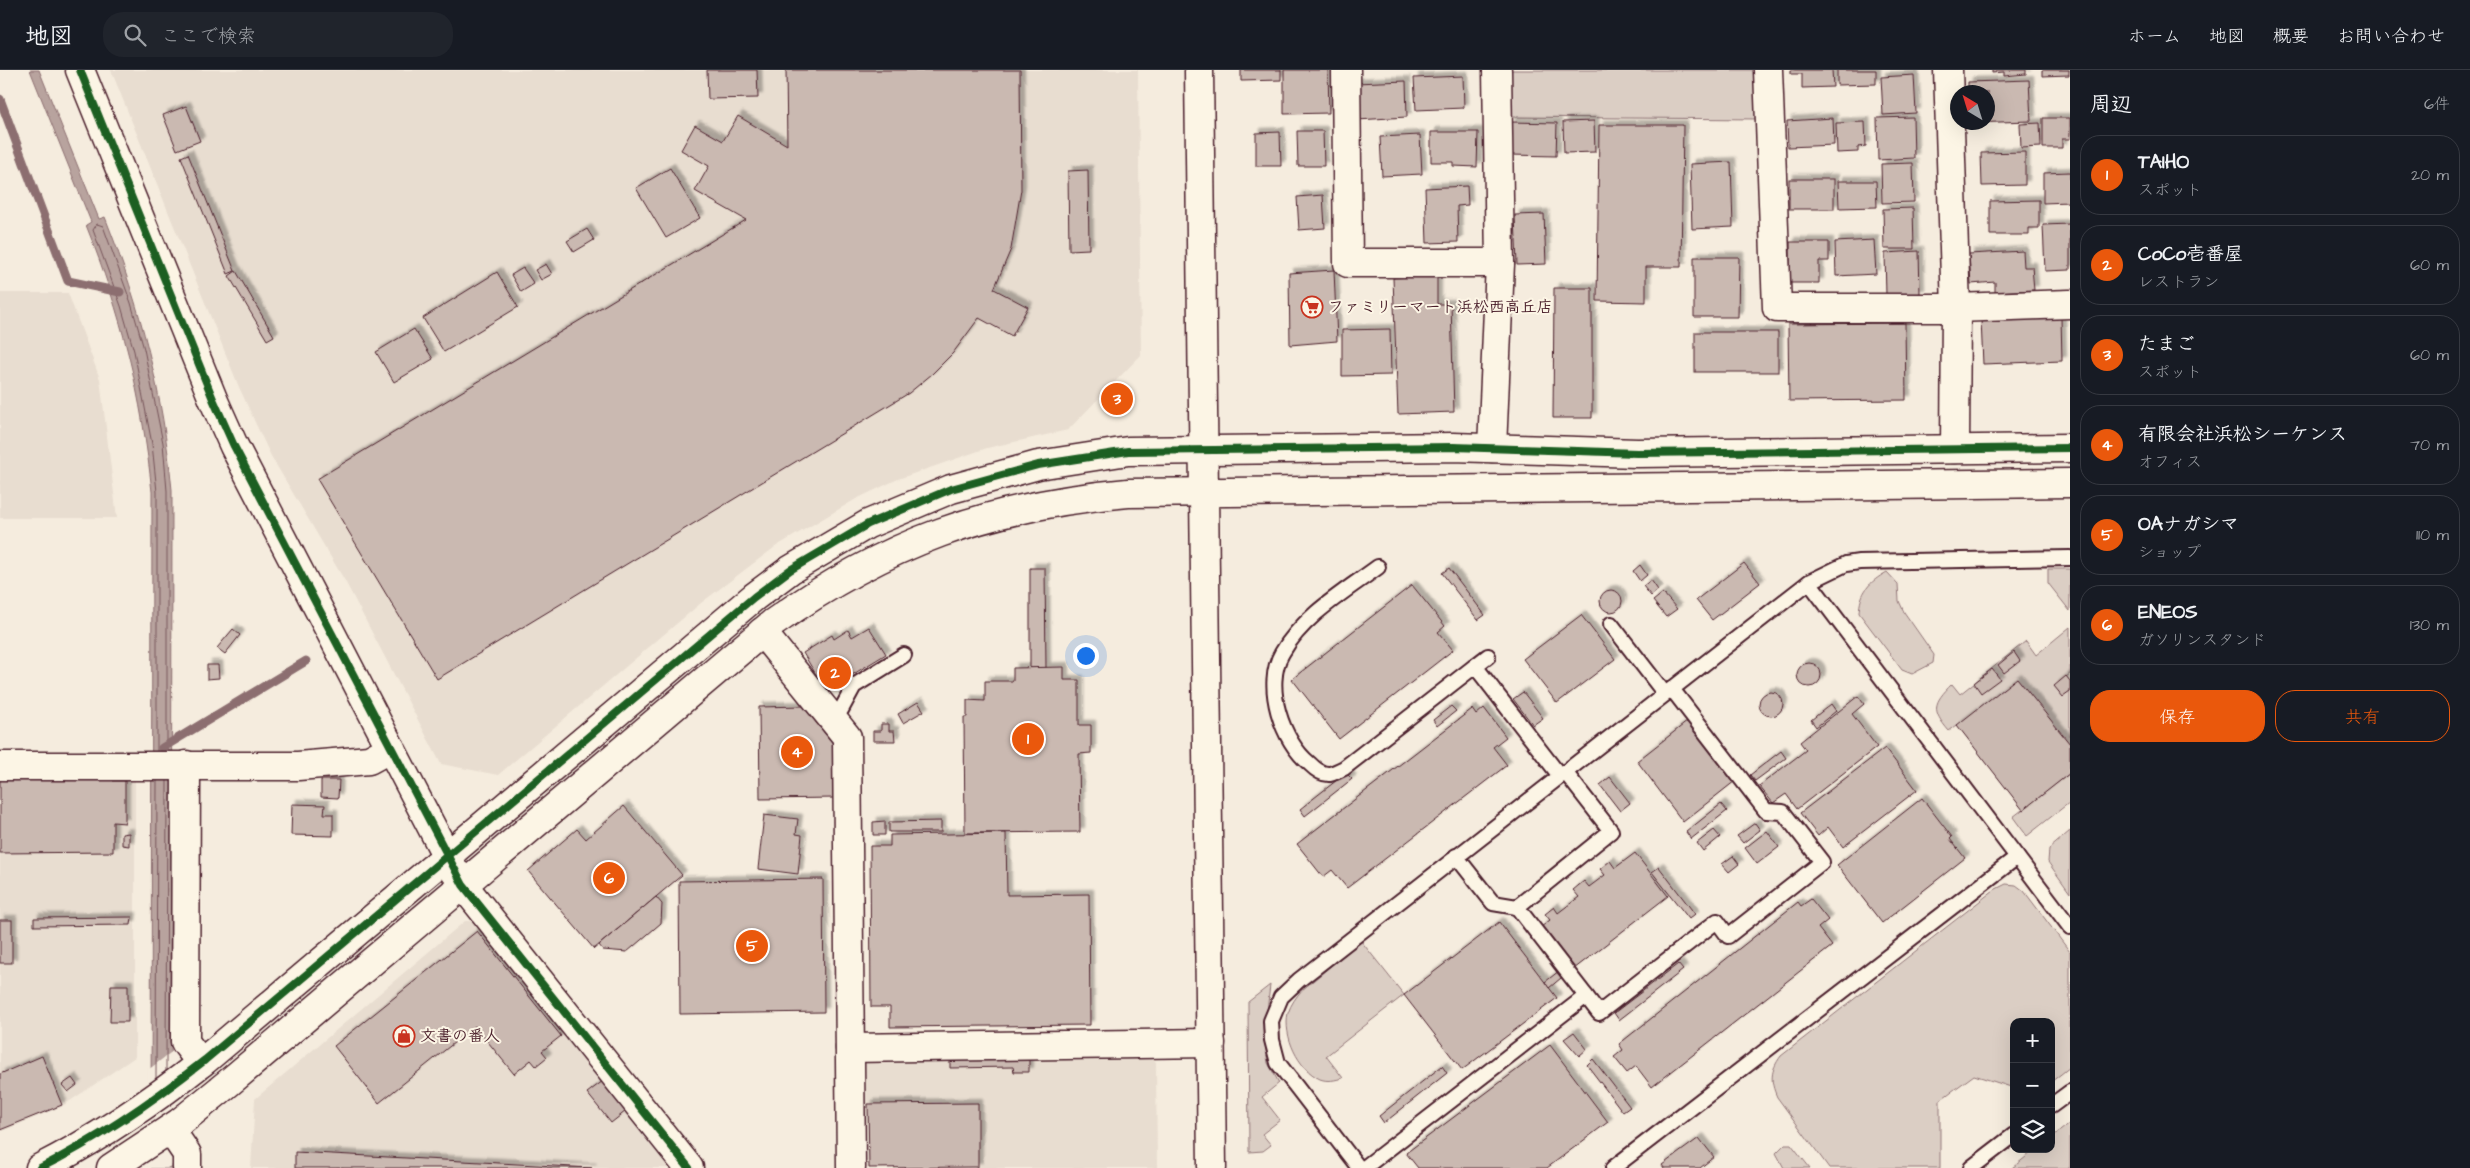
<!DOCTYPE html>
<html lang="ja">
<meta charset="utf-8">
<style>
:root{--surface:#171b24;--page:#20242c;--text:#f1f3f6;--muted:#9ea1a6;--line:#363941;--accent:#ea580c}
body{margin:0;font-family:"Architects Daughter","Klee One",sans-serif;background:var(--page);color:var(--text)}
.controls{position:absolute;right:15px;bottom:15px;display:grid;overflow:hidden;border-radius:10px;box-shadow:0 5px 20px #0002}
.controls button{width:45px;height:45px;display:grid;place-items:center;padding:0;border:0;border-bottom:1px solid var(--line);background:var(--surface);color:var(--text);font:25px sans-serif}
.compass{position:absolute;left:1950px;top:15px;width:45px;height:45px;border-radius:50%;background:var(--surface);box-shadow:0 5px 20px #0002;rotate:322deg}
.you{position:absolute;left:1085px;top:585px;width:18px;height:18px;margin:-12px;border:4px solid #fff;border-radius:50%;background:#1a73e8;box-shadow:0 0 0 8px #1a73e833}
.badge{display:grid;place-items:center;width:32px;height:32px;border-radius:50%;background:var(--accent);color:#fff;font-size:16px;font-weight:700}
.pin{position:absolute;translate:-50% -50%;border:2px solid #fff;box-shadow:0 1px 5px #0006}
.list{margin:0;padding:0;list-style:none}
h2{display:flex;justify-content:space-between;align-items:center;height:65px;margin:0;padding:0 20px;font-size:21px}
h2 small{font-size:16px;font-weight:400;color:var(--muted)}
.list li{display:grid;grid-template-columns:32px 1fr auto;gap:15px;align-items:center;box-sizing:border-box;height:80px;margin:0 10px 10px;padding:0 10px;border:1px solid var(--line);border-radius:20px}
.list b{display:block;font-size:19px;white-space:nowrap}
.list p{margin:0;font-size:16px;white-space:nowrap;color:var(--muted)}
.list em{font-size:16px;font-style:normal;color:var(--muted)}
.actions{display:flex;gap:10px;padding:15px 20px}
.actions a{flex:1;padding:11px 0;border:1px solid var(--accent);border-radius:20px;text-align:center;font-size:18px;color:var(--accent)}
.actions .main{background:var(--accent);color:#fff}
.icon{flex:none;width:28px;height:28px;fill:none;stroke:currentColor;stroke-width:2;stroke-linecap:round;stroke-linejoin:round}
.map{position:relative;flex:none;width:2070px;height:1098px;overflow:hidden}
header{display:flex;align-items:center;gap:30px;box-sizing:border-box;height:70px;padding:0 25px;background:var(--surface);border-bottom:1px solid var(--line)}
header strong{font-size:24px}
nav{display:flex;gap:28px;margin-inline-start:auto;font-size:18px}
.search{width:350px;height:45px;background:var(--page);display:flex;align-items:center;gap:12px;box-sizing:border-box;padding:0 18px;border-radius:20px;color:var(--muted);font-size:19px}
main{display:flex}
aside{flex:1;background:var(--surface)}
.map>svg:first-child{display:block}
.built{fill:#e8ddd0}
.green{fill:#dbcec4;stroke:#927678}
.water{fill:#b8a39e;stroke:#8c6e70}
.pier{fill:#f5ecde}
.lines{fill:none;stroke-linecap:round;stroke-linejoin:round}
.shore{stroke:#765459;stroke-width:1}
.stream{stroke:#8c6e70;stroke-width:9}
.building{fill:#cab9b1;stroke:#4a1f2b;filter:url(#shadow)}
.lane-casing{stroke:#4a1f2b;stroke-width:18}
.street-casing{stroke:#4a1f2b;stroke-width:31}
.secondary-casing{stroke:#4a1f2b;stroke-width:31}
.lane{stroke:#fcf5e5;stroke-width:14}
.street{stroke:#fcf5e5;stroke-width:28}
.secondary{stroke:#fcf5e5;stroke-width:28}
.cycleway-casing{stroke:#fcf5e5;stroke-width:11}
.cycleway{stroke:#1b5e20;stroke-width:8}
.labels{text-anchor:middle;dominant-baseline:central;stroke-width:4;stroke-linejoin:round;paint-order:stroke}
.poi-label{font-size:16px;font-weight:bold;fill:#4a1f2b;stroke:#fcf5e5;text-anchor:start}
</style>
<header>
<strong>地図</strong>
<div class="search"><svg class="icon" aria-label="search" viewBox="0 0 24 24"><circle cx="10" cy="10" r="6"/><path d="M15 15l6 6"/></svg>ここで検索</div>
<nav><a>ホーム</a><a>地図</a><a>概要</a><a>お問い合わせ</a></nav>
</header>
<main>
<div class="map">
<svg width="2070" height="1098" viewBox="0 0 2070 1098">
<defs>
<filter id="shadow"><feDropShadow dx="4.5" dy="-4.5" stdDeviation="1" flood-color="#0004"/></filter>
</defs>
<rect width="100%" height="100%" fill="#f5ecde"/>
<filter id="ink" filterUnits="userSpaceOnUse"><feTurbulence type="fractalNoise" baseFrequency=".02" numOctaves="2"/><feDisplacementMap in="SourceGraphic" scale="10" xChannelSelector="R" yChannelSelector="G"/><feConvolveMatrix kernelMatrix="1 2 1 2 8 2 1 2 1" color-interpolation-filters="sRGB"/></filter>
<g filter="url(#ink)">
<g class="built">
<polygon points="111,0 1138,0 1141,285 1068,360 987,378 898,409 856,429 775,477 701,533 498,705 441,694 345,511 271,386 260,363 239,317"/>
<polygon points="0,223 68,223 100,309 117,448 0,448"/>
<polygon points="135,705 135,987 61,1037 0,1062 0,706"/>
<polygon points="465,851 476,851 674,1098 251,1098 255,1029"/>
<polygon points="1150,986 1156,992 1157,1098 863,1098 862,998 870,989"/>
</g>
<g class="green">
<polygon points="1504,0 1757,0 1760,49 1505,47"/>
<polygon points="2048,499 2070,499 2070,541 2048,513"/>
<path d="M1887,502L1898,514L1899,531L1904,542L1934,585L1933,593L1912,604L1902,600L1859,543C1860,522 1869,512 1887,502Z"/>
<path d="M2070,557V604L2066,607L2070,611V674L1957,655L1949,661C1931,640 1933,633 1952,614L1960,624L2026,571L2036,585Z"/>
<polygon points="2070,703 2070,732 2027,766 2013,747"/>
<polygon points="2070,761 2070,823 2048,792 2049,779"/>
<path d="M2006,814L2016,815L2024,821L2070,882V997L2051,1012V952H2014V1018L1974,1005L1940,1030V1098H1829L1777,1027C1770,1011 1770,1001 1781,986L1994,820Z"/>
<path d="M1361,871L1404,925L1326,986L1343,1008C1335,1010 1328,1012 1320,1009C1298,999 1283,966 1288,943C1291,934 1296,927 1302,920Z"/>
<polygon points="1270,915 1264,968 1268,993 1279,1013 1262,1027 1280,1050 1262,1064 1271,1075 1263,1081 1249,1082 1248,932"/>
<polygon points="2070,1053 2070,1098 2012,1098 2036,1079 2051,1079 2051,1068"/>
<polygon points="1785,1074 1791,1074 1810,1098 1784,1098 1776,1083"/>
</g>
<path class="water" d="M30,0H39L99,149L105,147C141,238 163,323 172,420L171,1098H151L152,422C142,325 122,245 86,155L91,152Z"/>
<polygon class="pier" points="174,980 174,1094 167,1098 148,1098 148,1000"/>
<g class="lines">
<g class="shore">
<polyline points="157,681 157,422 152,374 134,281 121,236 93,160 97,154 103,156 131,233 144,279 163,373 167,421 167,681"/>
<polyline points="166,1001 167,711"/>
<polyline points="156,1009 157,711"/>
</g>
<g class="stream">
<polyline points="0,29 68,211 120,222"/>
<polyline points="162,678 306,591"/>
</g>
</g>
<g class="building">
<polygon points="707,0 757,0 758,28 708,29"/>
<polygon points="786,0 1020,0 1021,120 1011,179 994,219 1028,237 1012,266 979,248 953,283 932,304 909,323 437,609 317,409 746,150 695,121 709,96 681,80 695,55 723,71 738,46 787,75"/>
<polygon points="1241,0 1281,0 1281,10 1241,11"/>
<polygon points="1284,0 1328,0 1329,43 1284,44"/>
<polygon points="1791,0 1832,0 1833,17 1802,18 1802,4 1791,4"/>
<polygon points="1837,0 1876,0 1876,14 1837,15"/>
<polygon points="1992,0 2026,0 2026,4 2004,6 2004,2 1992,3"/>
<polygon points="2042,0 2069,0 2069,5 2042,6"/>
<polygon points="1914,5 1916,43 1883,45 1881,7"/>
<polygon points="1463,6 1464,38 1416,40 1414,8"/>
<polygon points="2029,10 2031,51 1969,53 1988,52 1988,22 1968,22 1968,12"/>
<polygon points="1406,11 1407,47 1357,50 1355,13"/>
<polygon points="186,36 200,71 177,80 163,45"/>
<polygon points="1913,47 1914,88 1878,90 1877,48"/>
<polygon points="1833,48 1834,75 1788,77 1787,51"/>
<polygon points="2043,48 2070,48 2070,69 2062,69 2062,78 2043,78"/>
<polygon points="1594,51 1595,82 1564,83 1563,52"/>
<polygon points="1511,52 1557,53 1556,86 1510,85"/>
<polygon points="1865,52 1866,76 1858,77 1858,82 1837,83 1836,53"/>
<polygon points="2040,53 2041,77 2021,78 2020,54"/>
<polygon points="1599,55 1683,55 1681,197 1646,197 1646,232 1597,231"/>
<polygon points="1297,61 1323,61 1324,96 1298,96"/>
<polygon points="1280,62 1281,96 1256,96 1256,63"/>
<polygon points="1431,62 1478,62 1477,97 1453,96 1453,92 1431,92"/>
<polygon points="1420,65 1422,104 1382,106 1380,67"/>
<polygon points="2025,82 2025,115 1982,116 1981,83"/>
<polygon points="188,84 235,201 228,204 181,87"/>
<polygon points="1731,92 1733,157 1692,159 1690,94"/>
<polygon points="1913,93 1914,132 1882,133 1881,94"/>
<polygon points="670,98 700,148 666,168 636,118"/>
<polygon points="1088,100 1089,179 1069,180 1068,101"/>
<polygon points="2070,102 2070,132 2043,133 2043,103"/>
<rect x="1789" y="109" width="45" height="30"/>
<polygon points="1838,111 1876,111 1877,137 1839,138"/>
<polygon points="1467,116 1468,135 1457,136 1458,172 1427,173 1425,118"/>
<polygon points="1323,125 1325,158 1299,160 1297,127"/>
<polygon points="2039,130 2039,158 2029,158 2029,165 1990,165 1990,131"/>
<polygon points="1913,138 1914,179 1884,179 1883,139"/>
<polygon points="1544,144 1546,194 1517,195 1515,145"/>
<polygon points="2070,154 2070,200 2045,201 2043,155"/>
<polygon points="587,159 594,170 574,182 567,171"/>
<polygon points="1874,170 1876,204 1836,206 1835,172"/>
<polygon points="1790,172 1829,172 1829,191 1819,191 1819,213 1790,213"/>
<polygon points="1919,181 1920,224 1886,225 1885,183"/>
<polygon points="2023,181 2024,197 2032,197 2034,220 1995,222 1995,212 1971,214 1969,184"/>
<polygon points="1694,187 1739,187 1738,247 1694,247"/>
<polygon points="546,194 552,204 541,210 535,200"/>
<polygon points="523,198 534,214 521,222 511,205"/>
<polygon points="1334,200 1337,271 1290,275 1289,203"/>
<polygon points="236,201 274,266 267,270 229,206"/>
<polygon points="497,202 518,237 444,282 423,248"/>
<polygon points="1437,206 1437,234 1451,234 1454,342 1398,344 1393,208"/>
<polygon points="1554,218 1592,218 1592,348 1553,348"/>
<polygon points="2061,247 2062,291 1983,294 1981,250"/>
<polygon points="1905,253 1906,330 1789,331 1788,254"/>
<polygon points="414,259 433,289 394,312 376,282"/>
<polygon points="1390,259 1391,305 1342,306 1342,260"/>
<rect x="1695" y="262" width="83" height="40"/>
<polygon points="1744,493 1760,513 1712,550 1696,530"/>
<polygon points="1640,495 1647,505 1640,511 1633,501"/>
<polygon points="1030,498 1045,498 1046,598 1030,598"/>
<polygon points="1449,498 1485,545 1478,550 1442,503"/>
<polygon points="1651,510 1658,520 1651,526 1643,516"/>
<polygon points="1412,515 1445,556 1438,562 1453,580 1339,669 1292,609"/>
<circle cx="1611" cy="531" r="11"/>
<polygon points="1663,523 1677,539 1666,547 1653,531"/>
<polygon points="1581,545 1615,589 1557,633 1523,589"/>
<polygon points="869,557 886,584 826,621 803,583 832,565 834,569 848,560 852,567"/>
<polygon points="233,559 240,565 225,584 217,578"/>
<polygon points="2014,582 2020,591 2004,603 1998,595"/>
<circle cx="1809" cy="605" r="12"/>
<polygon points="207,595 218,595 219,608 207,609"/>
<polygon points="1064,597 1064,610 1079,610 1079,655 1091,655 1091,683 1079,684 1080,762 965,763 964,647 967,647 967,630 985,631 985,611 1013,611 1013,598"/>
<polygon points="1992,599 2000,609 1981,623 1974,613"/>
<polygon points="2066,606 2070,611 2070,622 2063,627 2054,616"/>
<polygon points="2017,608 2070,674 2070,703 2023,740 1957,655"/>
<polygon points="1523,622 1543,648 1533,655 1513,629"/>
<circle cx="1771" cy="634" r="12"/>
<polygon points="1858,626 1864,634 1852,644 1877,677 1797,739 1786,724 1773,733 1759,716 1806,680 1800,672"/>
<polygon points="918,632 924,641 903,653 898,644"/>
<polygon points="1831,634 1836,641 1816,657 1811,650"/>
<polygon points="803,636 835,676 836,728 760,729 759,637"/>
<polygon points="1451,636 1456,641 1437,656 1433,650"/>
<polygon points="1484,638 1506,667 1493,677 1507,695 1347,818 1332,800 1323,807 1297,774 1472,639 1476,645"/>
<polygon points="1688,651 1735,711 1683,752 1637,691"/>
<polygon points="881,654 889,654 889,661 894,661 895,671 873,671 873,661 881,661"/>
<polygon points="1885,678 1917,720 1843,777 1828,757 1818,766 1800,743"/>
<polygon points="1781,681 1786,688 1755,711 1750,705"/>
<polygon points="1346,703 1352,709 1305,746 1300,739"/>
<polygon points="113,707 113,711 125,711 125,753 113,752 113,782 0,783 0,708"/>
<polygon points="1610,707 1630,733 1620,741 1600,715"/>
<polygon points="321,710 339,710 338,728 321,727"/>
<polygon points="1922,728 1952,767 1950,769 1965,788 1882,853 1837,795"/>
<polygon points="292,734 325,735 324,744 333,744 333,766 291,765"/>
<polygon points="1721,734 1727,741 1691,769 1686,762"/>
<polygon points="624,736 682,805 594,879 528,801 577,759 586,769"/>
<polygon points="764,745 798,749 796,764 802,765 798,804 758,799"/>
<polygon points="885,751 885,765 873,765 873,752"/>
<polygon points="941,751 941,762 889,762 889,752"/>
<polygon points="1755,753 1760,760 1743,773 1737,766"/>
<polygon points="1714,760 1720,767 1703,781 1697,773"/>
<polygon points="1767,761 1779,777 1757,794 1745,778"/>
<polygon points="129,763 129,776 122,775 122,764"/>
<polygon points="1006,763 1007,825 1089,824 1090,955 890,957 890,937 871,937 870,776 890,776 890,765"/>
<polygon points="1635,783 1668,826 1574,899 1541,857 1550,850 1545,844 1554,837 1558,843 1579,827 1573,820 1584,811 1589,817 1605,805 1600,799 1610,791 1615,798"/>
<polygon points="1733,786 1739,794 1729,802 1722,794"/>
<polygon points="1659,797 1695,844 1689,849 1652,802"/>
<polygon points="823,809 824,942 680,944 679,811"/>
<polygon points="656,827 662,834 661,853 627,882 603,880 599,875"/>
<polygon points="1811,829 1828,850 1818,858 1832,876 1652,1017 1636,996 1627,1003 1614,987 1623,980 1619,974 1798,832 1801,836"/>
<polygon points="132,847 131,855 34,856 34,848"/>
<rect x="0" y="850" width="12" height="43"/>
<polygon points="1499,852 1557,928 1462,1000 1404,925"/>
<polygon points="477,861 561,966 542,981 547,987 536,996 531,990 514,1004 475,956 379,1033 334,976"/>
<polygon points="1569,893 1573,898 1549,918 1545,912"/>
<polygon points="1678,894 1683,900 1619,950 1614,943"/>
<polygon points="111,915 128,915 128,952 110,952"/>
<polygon points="1574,962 1587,979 1579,986 1564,969"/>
<polygon points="1550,975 1608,1052 1547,1098 1418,1098 1406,1083"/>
<polygon points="42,986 62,1035 0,1060 0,1004"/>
<polygon points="1029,989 1029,1002 1014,1002 1013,997 950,998 950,990"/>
<polygon points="1593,989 1630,1037 1623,1042 1587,995"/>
<polygon points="1442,996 1447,1003 1384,1053 1379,1046"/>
<polygon points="72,1008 77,1015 68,1022 62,1015"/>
<polygon points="603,1011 626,1041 611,1053 587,1023"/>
<polygon points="978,1033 978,1097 869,1098 868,1034"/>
<polygon points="1699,1068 1714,1087 1700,1098 1664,1098 1662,1095"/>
<polygon points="295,1082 592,1098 295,1098"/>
</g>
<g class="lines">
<g class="lane-casing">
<g id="lane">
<path d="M1378,497C1344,522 1303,546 1282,583C1263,615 1282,672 1310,694C1315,699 1322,705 1330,704C1334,703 1340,700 1344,698L1475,596L1560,706"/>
<polyline points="1809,512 1846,494 1859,492 2070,488"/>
<polyline points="1611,554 1665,624"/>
<polyline points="1475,596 1488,586"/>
<polyline points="841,640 854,616 904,585"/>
<polyline points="1456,786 1493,833 1517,837 1586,926"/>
<polyline points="1517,837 1611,761 1565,702"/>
<polyline points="2051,1036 2070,1022"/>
<polyline points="1359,1098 1278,993 1272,970 1271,951 1281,927 1299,910 1809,512 2070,857"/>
<polyline points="1364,1098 1586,926 1599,943 1717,851 1728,866 1822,792 1783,742 1766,741 1672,619"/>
<polyline points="1613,1098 2017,787"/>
<polyline points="1971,1098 2014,1065"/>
</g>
</g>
<g class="street-casing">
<g id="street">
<polyline points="1346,0 1348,193 1500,193"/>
<polyline points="1768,0 1777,238 1956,238 2070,234"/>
<polyline points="1948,0 1956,238 1955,379"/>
<polyline points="1492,378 1500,193 1497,0"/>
<polyline points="762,562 847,667 851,1098"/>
<polyline points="186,695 185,972 201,993"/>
<polyline points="0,696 298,696 369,690 391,678"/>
<polyline points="463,815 689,1098"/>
<polyline points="850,978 1211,973"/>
<polyline points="170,1059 187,1084 187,1098"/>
</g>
</g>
<g class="secondary-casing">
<g id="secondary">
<polyline points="80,0 213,329 234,376 455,802"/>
<polyline points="1199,0 1212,1098"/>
<path d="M40,1098C100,1068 153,1031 205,990L754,527L790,500L868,454L951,419L1038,395L1128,381L1453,377L1637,383L2070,378"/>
<path d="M111,1098L179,1053L226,1015L773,553C885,473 990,435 1128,423L2070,413"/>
</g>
</g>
<use href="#lane" class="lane"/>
<use href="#street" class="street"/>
<use href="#secondary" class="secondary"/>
<g class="cycleway-casing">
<g id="cycleway">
<polyline points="80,0 213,329 234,376 463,815 689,1098"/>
<path d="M40,1098C100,1068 153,1031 205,990L754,527L790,500L868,454L951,419L1038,395L1128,381L1453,377L1637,383L2070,378"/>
</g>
</g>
<use href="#cycleway" class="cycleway"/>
</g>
</g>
<defs>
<g id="supermarket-ring" transform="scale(1.125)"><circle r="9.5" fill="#fcf5e5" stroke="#c8321e" stroke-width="1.5"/><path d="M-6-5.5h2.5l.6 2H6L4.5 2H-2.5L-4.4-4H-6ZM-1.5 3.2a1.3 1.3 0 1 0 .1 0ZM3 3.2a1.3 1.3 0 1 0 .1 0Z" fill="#c8321e"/></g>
<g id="shop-ring" transform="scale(1.125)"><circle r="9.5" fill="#fcf5e5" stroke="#c8321e" stroke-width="1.5"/><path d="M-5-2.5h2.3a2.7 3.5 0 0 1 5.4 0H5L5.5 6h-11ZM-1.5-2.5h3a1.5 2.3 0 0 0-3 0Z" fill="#c8321e"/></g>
</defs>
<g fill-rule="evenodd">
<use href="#supermarket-ring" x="1312" y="237"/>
<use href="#shop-ring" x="404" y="966"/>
</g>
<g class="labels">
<g class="poi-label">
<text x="1328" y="237">ファミリーマート浜松西高丘店</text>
<text x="420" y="966">文書の番人</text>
</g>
</g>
</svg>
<div class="controls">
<button>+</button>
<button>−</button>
<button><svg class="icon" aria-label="layers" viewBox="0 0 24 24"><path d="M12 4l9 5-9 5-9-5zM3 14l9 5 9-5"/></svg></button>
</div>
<svg class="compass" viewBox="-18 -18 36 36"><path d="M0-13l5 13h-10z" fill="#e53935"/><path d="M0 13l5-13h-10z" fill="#9ea1a6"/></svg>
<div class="you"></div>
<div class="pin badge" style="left:1028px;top:669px">1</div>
<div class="pin badge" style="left:835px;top:603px">2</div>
<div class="pin badge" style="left:1117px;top:329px">3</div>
<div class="pin badge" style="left:797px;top:682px">4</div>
<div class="pin badge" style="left:752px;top:876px">5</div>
<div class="pin badge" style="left:609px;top:808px">6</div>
</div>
<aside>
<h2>周辺<small>6件</small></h2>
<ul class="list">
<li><span class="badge">1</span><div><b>TAIHO</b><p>スポット</p></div><em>20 m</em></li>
<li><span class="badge">2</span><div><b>CoCo壱番屋</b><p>レストラン</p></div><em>60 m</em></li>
<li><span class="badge">3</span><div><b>たまご</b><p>スポット</p></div><em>60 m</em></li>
<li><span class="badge">4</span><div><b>有限会社浜松シーケンス</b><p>オフィス</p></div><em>70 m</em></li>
<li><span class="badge">5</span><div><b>OAナガシマ</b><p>ショップ</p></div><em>110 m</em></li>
<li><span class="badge">6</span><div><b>ENEOS</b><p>ガソリンスタンド</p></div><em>130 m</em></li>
</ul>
<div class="actions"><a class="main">保存</a><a>共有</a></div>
</aside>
</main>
